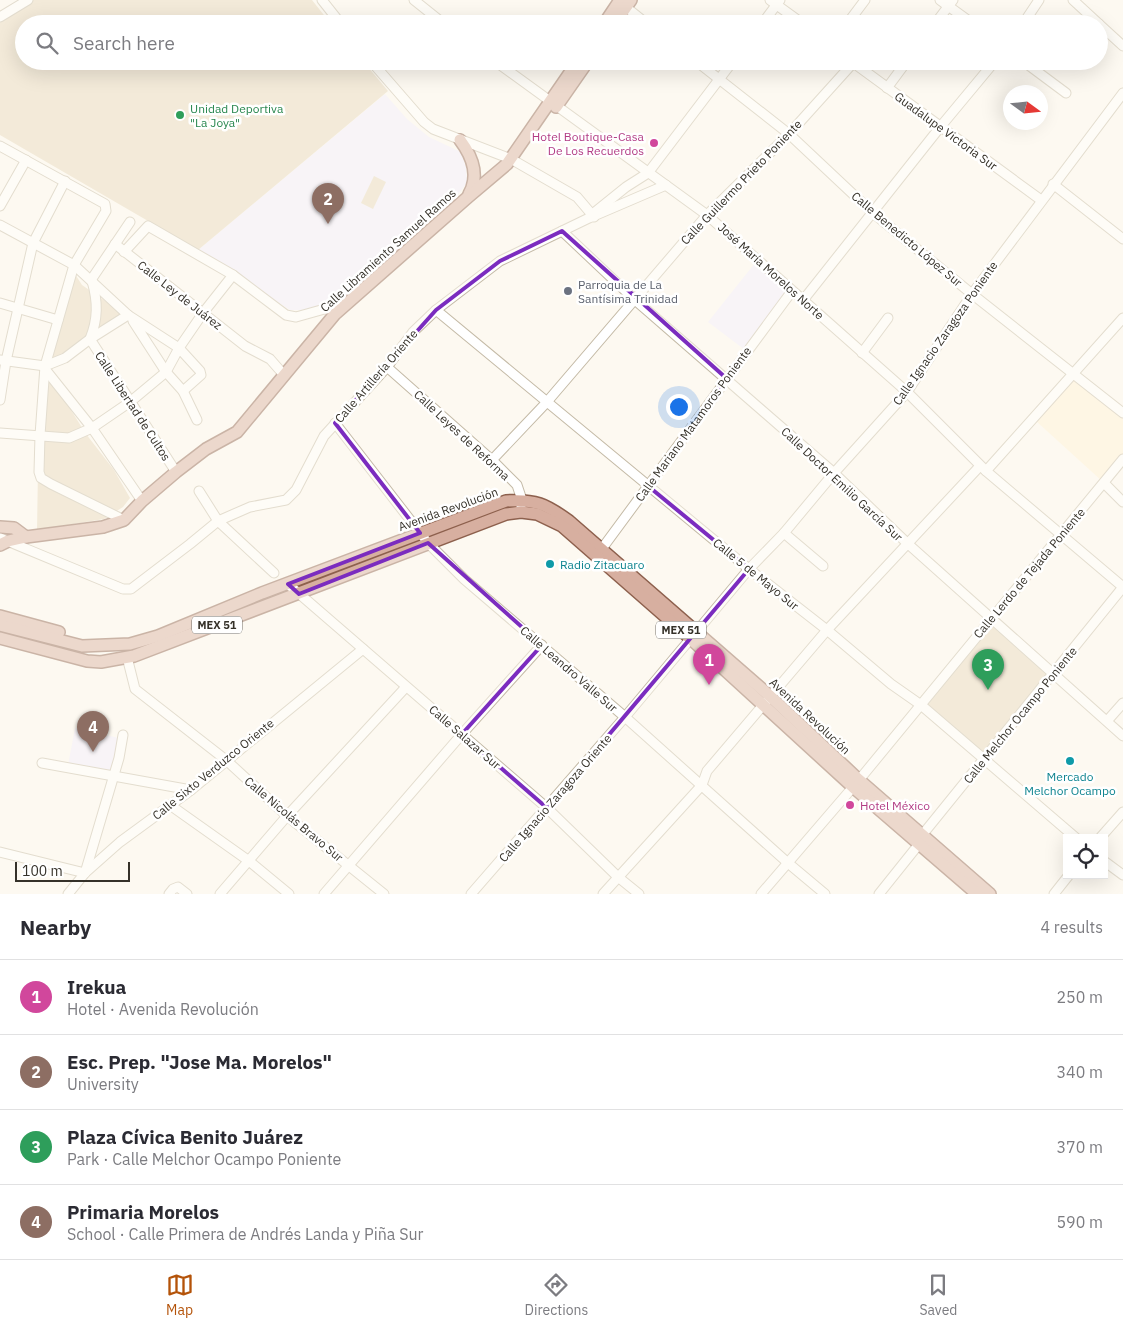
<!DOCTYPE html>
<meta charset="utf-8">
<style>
:root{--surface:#fff;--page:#f7f7f7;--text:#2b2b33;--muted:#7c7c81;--line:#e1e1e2;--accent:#b45309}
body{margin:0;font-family:"IBM Plex Sans",sans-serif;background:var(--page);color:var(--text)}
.controls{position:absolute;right:15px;bottom:15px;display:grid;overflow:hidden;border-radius:0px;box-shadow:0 5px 20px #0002}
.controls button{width:45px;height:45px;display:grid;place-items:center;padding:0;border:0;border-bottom:1px solid var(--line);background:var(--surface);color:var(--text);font:25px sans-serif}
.compass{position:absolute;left:1003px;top:85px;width:45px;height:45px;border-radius:50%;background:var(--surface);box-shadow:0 5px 20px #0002;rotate:105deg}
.scale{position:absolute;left:15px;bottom:12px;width:115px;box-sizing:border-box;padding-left:5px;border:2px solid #353129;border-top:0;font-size:14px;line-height:18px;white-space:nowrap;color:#353129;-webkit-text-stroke:4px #fff;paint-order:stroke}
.you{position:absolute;left:678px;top:406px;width:18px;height:18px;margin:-12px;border:4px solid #fff;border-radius:50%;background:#1a73e8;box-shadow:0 0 0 8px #1a73e833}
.badge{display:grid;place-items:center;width:32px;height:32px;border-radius:50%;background:var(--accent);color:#fff;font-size:16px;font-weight:700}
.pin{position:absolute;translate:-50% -41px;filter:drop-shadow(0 1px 2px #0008)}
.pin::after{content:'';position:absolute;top:26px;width:18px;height:15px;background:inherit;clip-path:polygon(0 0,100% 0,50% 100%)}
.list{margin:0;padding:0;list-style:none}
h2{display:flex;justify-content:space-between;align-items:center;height:65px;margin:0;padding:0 20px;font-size:21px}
h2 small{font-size:16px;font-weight:400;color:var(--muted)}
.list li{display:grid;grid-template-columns:32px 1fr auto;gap:15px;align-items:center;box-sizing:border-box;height:75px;padding:0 20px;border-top:1px solid var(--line)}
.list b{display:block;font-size:19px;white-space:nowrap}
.list p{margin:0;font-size:16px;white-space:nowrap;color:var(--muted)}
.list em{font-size:16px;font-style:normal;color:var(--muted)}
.icon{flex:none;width:28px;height:28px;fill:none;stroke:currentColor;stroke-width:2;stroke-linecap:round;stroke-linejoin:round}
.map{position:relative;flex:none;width:1123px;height:894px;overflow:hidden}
.search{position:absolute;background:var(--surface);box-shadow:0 5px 20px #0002;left:15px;right:15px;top:15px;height:55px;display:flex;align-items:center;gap:12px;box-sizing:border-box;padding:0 18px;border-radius:28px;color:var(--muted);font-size:19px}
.sheet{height:365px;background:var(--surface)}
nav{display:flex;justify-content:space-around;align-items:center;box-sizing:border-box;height:70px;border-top:1px solid var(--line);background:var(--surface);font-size:14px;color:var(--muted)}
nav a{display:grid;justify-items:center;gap:2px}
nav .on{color:var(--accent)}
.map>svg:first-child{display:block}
.built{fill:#fff1d5}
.education{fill:#f1edfe}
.green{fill:#e6d8bd}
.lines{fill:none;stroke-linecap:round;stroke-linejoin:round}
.minor-casing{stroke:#c4baa6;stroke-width:11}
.major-casing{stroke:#8d604d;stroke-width:14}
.minor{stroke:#fff;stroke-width:9}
.major{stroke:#d7afa0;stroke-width:11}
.marked{fill:none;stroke:#7b2cbf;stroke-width:4;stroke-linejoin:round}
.leisure-dot{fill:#2e9e5b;stroke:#fff;stroke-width:2}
.hotel-dot{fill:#d1479c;stroke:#fff;stroke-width:2}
.worship-dot{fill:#6b7280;stroke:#fff;stroke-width:2}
.culture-dot{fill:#0f9aa8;stroke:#fff;stroke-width:2}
.labels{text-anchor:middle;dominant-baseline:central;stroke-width:5;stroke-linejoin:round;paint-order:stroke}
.shield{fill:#fff;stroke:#726f69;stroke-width:1}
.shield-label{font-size:11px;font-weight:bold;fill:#353129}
.leisure-label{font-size:12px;fill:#27864d;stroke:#fff;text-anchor:start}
.street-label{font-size:12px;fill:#353129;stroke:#fff}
.hotel-label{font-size:12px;fill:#b23c85;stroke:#fff;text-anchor:end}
.worship-label{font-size:12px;fill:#5b616d;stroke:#fff;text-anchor:start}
.culture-label{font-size:12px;fill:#0d838f;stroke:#fff;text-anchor:start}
</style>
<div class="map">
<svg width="1123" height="894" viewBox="0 0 1123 894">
<rect width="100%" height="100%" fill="#fdf9f1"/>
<polygon class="built" points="1075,377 1123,416 1123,454 1102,481 1036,421"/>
<g class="education">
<polygon points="385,94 407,119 429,137 461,152 466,167 467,183 455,198 342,300 307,310 290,310 198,250"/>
<polygon points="755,263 788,291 745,350 708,322"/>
<polygon points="75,728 119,738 112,772 68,765"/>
</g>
<g class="green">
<polygon points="30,0 312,0 331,24 24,24 24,61 363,61 388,91 198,250 0,135 0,18"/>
<polygon points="374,176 386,182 373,209 361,203"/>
<polygon points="73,271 82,285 121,312 116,320 100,327 84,337 62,357 47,363"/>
<polygon points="46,378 69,407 86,434 114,470 130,498 123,507 104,519 37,530 38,469"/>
<polygon points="993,624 1052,674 984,755 925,705"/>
</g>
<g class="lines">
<g class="minor-casing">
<g id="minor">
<polyline points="322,0 341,24"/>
<polyline points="414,0 444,24"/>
<polyline points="770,0 803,24"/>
<polyline points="940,0 973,24"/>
<polyline points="1073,0 1099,24"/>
<polyline points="622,4 647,24"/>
<polyline points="0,17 28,0"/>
<polyline points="762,24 780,0"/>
<polyline points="847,24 865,0"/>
<polyline points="935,24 953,0"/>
<polyline points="1023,24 1039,0"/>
<polyline points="1099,24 1123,46"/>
<polyline points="371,61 424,122 433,129 511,159 577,197 594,217"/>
<polyline points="495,61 707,215 907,392 986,471 1123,587"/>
<polyline points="696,61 789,134 873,213 972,294 1123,413"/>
<polyline points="851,61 1041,200"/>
<polyline points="1023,61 1066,93"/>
<polyline points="887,88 907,61"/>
<polyline points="0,146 105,204 106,211 74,265 45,366 40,435 39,472 41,478 51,484 124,520"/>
<polyline points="1053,184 1123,239"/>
<polyline points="0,206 26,160"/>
<polyline points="590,216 626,187 648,173 733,61"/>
<polyline points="0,225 74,265 128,315 179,348 200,371 201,375 183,391"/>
<polyline points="562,231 634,299 834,473 907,543 1123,736"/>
<polyline points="115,244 245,346 270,359 284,375"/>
<polyline points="124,252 148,226 233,275 286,315 296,317 346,303"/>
<polyline points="91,280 130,222"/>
<polyline points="804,299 941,126 995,61"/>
<polyline points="0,303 58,320"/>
<polyline points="436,310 749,569 827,630 891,684 921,705 1076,838"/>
<polyline points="133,321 166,372 183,391 197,420"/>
<polyline points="90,339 176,472"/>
<path d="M90,339C98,319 98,302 92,281"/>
<polyline points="862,353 888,318"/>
<polyline points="0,360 45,366 65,358 90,339 128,315"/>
<polyline points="387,367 492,460 517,485 522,500 521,506"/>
<polyline points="45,369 92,428 142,501"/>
<polyline points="0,400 6,361 33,243 65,181"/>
<polyline points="335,423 428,543 464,579 625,717 788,863 825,894"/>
<polyline points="0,433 69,438 92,428 130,402 166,372 179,348 203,313 233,275"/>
<polyline points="492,460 546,403 707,215 789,134 853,63"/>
<polyline points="986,471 1123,318"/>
<polyline points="1104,483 1123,502"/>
<polyline points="199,491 218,521 274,573"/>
<polyline points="784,533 823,566"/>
<polyline points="0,538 123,589 131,589 190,544 218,521 250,507 286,500 296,490 324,436 387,367 413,332 436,310 500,261 589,218 666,185"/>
<polyline points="598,554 792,291"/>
<polyline points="288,584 547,808 618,877 639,894"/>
<polyline points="127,657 135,689 226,760 287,816 384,894"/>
<polyline points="1107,721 1123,703"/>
<polyline points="42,763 191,790"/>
<polyline points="170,805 249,861 289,894"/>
<polyline points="1100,838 1123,812"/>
<polyline points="0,852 85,873 119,758 123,735"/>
<polyline points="1104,861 1123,875"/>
<polyline points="68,894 85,873 120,842 191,790 363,649"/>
<polyline points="169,894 173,889 178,887 187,894"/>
<polyline points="220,894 287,816 406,687"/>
<polyline points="324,894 462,734 542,645"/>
<polyline points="471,894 625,717 749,569 784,533 834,473 907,392 972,294 1123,93"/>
<polyline points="603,894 702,785 707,771 827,630 980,466"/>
<polyline points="761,894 859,780 1123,459"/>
<polyline points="879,894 919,844 923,834 1123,587"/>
<polyline points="1054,894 1069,875"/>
</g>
</g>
<g class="major-casing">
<g id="major">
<polyline points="604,24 620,0"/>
<polyline points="614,24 631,0"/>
<polyline points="556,107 588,61"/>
<path d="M460,140C472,156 480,175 469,194"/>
<polyline points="0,527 14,528 26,537"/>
<polyline points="0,545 8,541 26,537 103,527 124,520 142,501 176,472 206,449 237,432 335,314 468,197 507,164 578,61"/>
<polyline points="0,616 59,632"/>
<path d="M0,625L82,646L130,644L158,636L262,593L506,501C535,499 546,504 569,521L771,697L859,780L990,894"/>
<polyline points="0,638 87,661 101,662 134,656 506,514 521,512 537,514 562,526 691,639 853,787 977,894"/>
</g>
</g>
<use href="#minor" class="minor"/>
<use href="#major" class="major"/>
</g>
<path d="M0 0H1123V894H0ZM562,231L726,378L648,486L749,569L547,808L462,734L542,645L428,543L299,594L288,584L420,533L335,423L436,310L500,261Z" fill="#fdf9f1" fill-opacity=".55" fill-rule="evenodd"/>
<path class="marked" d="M562,231L726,378L648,486L749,569L547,808L462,734L542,645L428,543L299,594L288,584L420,533L335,423L436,310L500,261Z"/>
<circle class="leisure-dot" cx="180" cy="115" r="5"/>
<g class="hotel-dot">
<circle cx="654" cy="143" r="5"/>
<circle cx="850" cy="805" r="5"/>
</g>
<circle class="worship-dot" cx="568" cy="291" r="5"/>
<g class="culture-dot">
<circle cx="550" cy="564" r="5"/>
<circle cx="1070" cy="761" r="5"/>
</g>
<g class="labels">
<g class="shield">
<rect x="192" y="616.5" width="50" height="17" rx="4"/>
<rect x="656" y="621.5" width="50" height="17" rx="4"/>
</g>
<g class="shield-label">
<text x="217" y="625">MEX 51</text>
<text x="681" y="630">MEX 51</text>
</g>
<g class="leisure-label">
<text x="190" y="108">Unidad Deportiva<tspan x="190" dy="14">"La Joya"</tspan></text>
</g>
<g class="street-label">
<text transform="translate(946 131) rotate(36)">Guadalupe Victoria Sur</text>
<text transform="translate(741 182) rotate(-46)">Calle Guillermo Prieto Poniente</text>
<text transform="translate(907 239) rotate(40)">Calle Benedicto López Sur</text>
<text transform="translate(388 250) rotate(-42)">Calle Libramiento Samuel Ramos</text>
<text transform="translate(771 271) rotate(42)">José María Morelos Norte</text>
<text transform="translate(180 295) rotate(38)">Calle Ley de Juárez</text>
<text transform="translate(945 333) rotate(-55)">Calle Ignacio Zaragoza Poniente</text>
<text transform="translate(376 376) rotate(-49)">Calle Artillería Oriente</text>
<text transform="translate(133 406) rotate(57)">Calle Libertad de Cultos</text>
<text transform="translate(693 424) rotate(-54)">Calle Mariano Matamoros Poniente</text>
<text transform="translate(462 435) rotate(43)">Calle Leyes de Reforma</text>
<text transform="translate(842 484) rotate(43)">Calle Doctor Emilio García Sur</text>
<text transform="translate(448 509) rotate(-20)">Avenida Revolución</text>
<text transform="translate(1029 573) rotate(-50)">Calle Lerdo de Tejada Poniente</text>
<text transform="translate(756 574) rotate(39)">Calle 5 de Mayo Sur</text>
<text transform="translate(569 669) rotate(41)">Calle Leandro Valle Sur</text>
<text transform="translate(1020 715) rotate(-51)">Calle Melchor Ocampo Poniente</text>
<text transform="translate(810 716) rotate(43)">Avenida Revolución</text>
<text transform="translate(465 737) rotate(41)">Calle Salazar Sur</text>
<text transform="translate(213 769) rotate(-39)">Calle Sixto Verduzco Oriente</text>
<text transform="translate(555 798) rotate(-49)">Calle Ignacio Zaragoza Oriente</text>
<text transform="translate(294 819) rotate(40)">Calle Nicolás Bravo Sur</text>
</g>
<g class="hotel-label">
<text x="644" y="136">Hotel Boutique-Casa<tspan x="644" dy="14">De Los Recuerdos</tspan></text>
<text x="860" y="805" text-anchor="start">Hotel México</text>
</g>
<g class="worship-label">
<text x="578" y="284">Parroquia de La<tspan x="578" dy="14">Santísima Trinidad</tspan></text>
</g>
<g class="culture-label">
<text x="560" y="564">Radio Zitacuaro</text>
<text x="1070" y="776" text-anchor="middle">Mercado<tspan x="1070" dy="14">Melchor Ocampo</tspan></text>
</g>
</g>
</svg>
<div class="controls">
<button><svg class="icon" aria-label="locate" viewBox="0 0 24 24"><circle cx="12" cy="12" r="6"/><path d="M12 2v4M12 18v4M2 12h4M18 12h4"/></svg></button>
</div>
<svg class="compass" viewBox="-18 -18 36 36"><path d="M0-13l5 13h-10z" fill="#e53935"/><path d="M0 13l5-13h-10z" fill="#7c7c81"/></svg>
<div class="scale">100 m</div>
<div class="you"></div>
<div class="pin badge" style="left:709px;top:685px;background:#d1479c">1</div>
<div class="pin badge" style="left:328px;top:224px;background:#8d6e63">2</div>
<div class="pin badge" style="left:988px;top:690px;background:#2e9e5b">3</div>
<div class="pin badge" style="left:93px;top:752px;background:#8d6e63">4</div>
<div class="search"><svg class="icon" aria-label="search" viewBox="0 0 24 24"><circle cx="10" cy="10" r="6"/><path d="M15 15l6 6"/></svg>Search here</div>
</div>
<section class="sheet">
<h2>Nearby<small>4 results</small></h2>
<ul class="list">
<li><span class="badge" style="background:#d1479c">1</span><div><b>Irekua</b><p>Hotel · Avenida Revolución</p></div><em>250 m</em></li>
<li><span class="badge" style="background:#8d6e63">2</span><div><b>Esc. Prep. &quot;Jose Ma. Morelos&quot;</b><p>University</p></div><em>340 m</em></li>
<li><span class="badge" style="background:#2e9e5b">3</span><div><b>Plaza Cívica Benito Juárez</b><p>Park · Calle Melchor Ocampo Poniente</p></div><em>370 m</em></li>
<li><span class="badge" style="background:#8d6e63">4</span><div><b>Primaria Morelos</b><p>School · Calle Primera de Andrés Landa y Piña Sur</p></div><em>590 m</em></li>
</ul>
</section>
<nav>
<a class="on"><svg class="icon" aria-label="map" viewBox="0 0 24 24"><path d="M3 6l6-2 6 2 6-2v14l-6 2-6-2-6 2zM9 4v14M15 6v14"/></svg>Map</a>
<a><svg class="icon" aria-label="directions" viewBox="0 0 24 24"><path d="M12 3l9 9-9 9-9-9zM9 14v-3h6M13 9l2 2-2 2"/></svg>Directions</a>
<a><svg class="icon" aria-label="saved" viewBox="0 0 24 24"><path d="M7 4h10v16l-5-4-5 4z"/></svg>Saved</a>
</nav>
